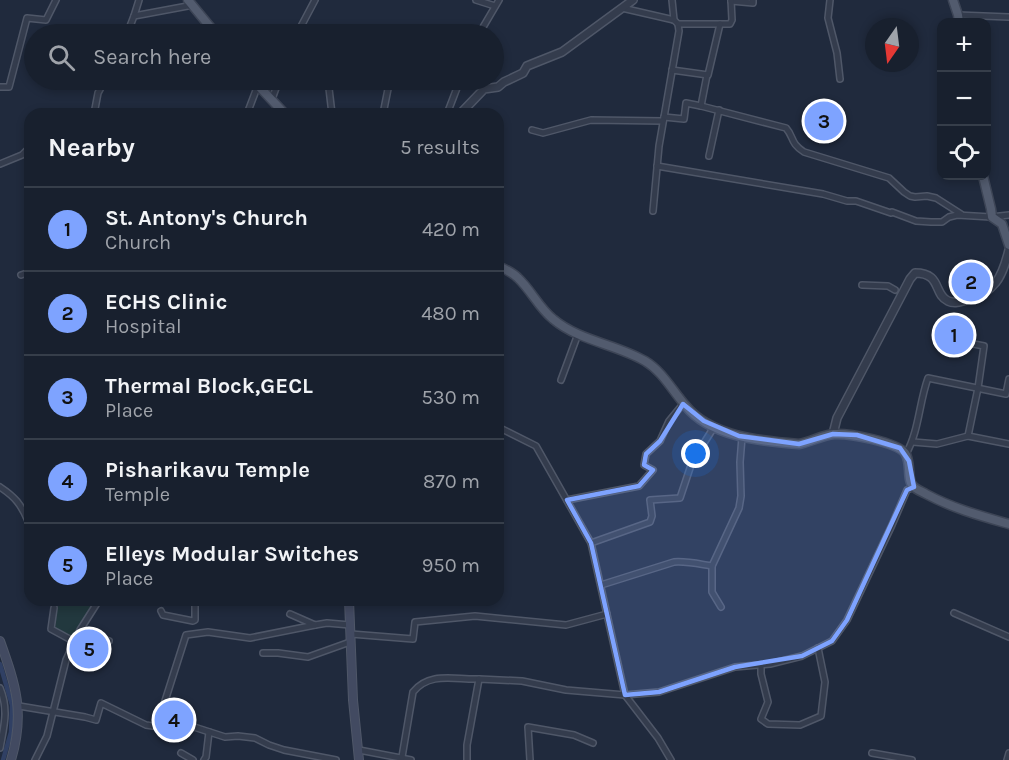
<!DOCTYPE html>
<meta charset="utf-8">
<style>
:root{--surface:#18202e;--page:#252d3a;--text:#f1f3f6;--muted:#9fa3aa;--line:#363e4a;--accent:#7ea3ff}
body{margin:0;font-family:Karla,sans-serif;background:var(--page);color:var(--text)}
.controls{position:absolute;right:18px;top:18px;display:grid;overflow:hidden;border-radius:12px;box-shadow:0 3px 9px #0003}
.controls button{width:54px;height:54px;display:grid;place-items:center;padding:0;border:0;border-bottom:2px solid var(--line);background:var(--surface);color:var(--text);font:30px sans-serif}
.compass{position:absolute;left:865px;top:18px;width:54px;height:54px;border-radius:50%;background:var(--surface);box-shadow:0 3px 9px #0003;rotate:194deg}
.you{position:absolute;left:696px;top:454px;width:21px;height:21px;margin:-15px;border:4px solid #fff;border-radius:50%;background:#1a73e8;box-shadow:0 0 0 9px #1a73e833}
.badge{display:grid;place-items:center;width:39px;height:39px;border-radius:50%;background:var(--accent);color:#111;font-size:20px;font-weight:700}
.pin{position:absolute;translate:-50% -50%;border:3px solid #fff;box-shadow:0 2px 6px #0006}
.list{margin:0;padding:0;list-style:none}
h2{display:flex;justify-content:space-between;align-items:center;height:78px;margin:0;padding:0 24px;font-size:26px}
h2 small{font-size:20px;font-weight:400;color:var(--muted)}
.list li{display:grid;grid-template-columns:39px 1fr auto;gap:18px;align-items:center;box-sizing:border-box;height:84px;padding:0 24px;border-top:2px solid var(--line)}
.list b{display:block;font-size:22px;white-space:nowrap}
.list p{margin:0;font-size:20px;white-space:nowrap;color:var(--muted)}
.list em{font-size:20px;font-style:normal;color:var(--muted)}
.icon{flex:none;width:33px;height:33px;fill:none;stroke:currentColor;stroke-width:2;stroke-linecap:round;stroke-linejoin:round}
.map{position:relative;flex:none;width:1009px;height:760px;overflow:hidden}
.search{position:absolute;background:var(--surface);box-shadow:0 3px 9px #0003;left:24px;top:24px;width:480px;height:66px;display:flex;align-items:center;gap:15px;box-sizing:border-box;padding:0 21px;border-radius:33px;color:var(--muted);font-size:22px}
.panel{position:absolute;background:var(--surface);box-shadow:0 3px 9px #0003;left:24px;top:108px;width:480px;height:498px;border-radius:18px}
.map>svg:first-child{display:block}
.green{fill:#22383e}
.lines{fill:none;stroke-linecap:round;stroke-linejoin:round}
.canal{stroke:#304064;stroke-width:4.5}
.minor-casing{stroke:#4f5768;stroke-width:8}
.tertiary-casing{stroke:#4f5768;stroke-width:10}
.secondary-casing{stroke:#4f5768;stroke-width:10}
.primary-casing{stroke:#3d4556;stroke-width:11}
.minor{stroke:#343c4d;stroke-width:5}
.tertiary{stroke:#343c4d;stroke-width:7}
.secondary{stroke:#424a61;stroke-width:8}
.primary{stroke:#525b6e;stroke-width:8}
.marked{fill:#7ea3ff;fill-opacity:0.2;stroke:#7ea3ff;stroke-width:4.5;stroke-linejoin:round}
</style>
<div class="map">
<svg width="1009" height="760" viewBox="0 0 1009 760">
<rect width="100%" height="100%" fill="#202a3d"/>
<polygon class="green" points="58,600 98,600 74,640 55,628"/>
<g class="lines">
<polyline class="canal" points="0,664 12,705 11,732 3,760"/>
<g class="minor-casing">
<g id="minor">
<polyline points="476,0 495,6"/>
<polyline points="672,0 674,20"/>
<polyline points="830,0 828,18 837,53 840,79"/>
<polyline points="731,1 753,3 753,0"/>
<polyline points="622,8 674,20 678,24 679,31 659,146 653,211"/>
<polyline points="958,15 1009,17"/>
<polyline points="134,16 139,0"/>
<polyline points="678,24 730,24 732,20 731,0"/>
<polyline points="127,34 134,16 193,5"/>
<polyline points="297,34 315,0"/>
<polyline points="479,34 499,0"/>
<polyline points="672,70 708,75 720,24"/>
<polyline points="328,80 332,114"/>
<polyline points="0,87 9,87 27,18 46,20 56,0"/>
<polyline points="272,99 279,80"/>
<path d="M701,106L786,128C794,137 790,143 804,152L889,178L904,192L910,196L915,197L927,196L936,198L961,214"/>
<polyline points="94,114 98,93 105,80"/>
<polyline points="247,114 258,85"/>
<polyline points="383,114 388,89"/>
<polyline points="447,114 460,80"/>
<polyline points="664,117 684,119 686,103 701,106 707,75"/>
<polyline points="532,130 543,133 591,120 663,121"/>
<polyline points="709,156 719,110"/>
<polyline points="0,164 22,155 30,147"/>
<polyline points="657,166 823,194 847,201 856,201 891,213 892,212 916,221 931,222 942,222 949,217 957,215 991,217 1009,215"/>
<polyline points="21,275 30,272"/>
<polyline points="862,285 888,286 895,290"/>
<polyline points="958,341 984,346 978,388 968,436"/>
<polyline points="561,380 578,334"/>
<polyline points="498,427 536,446 591,543 625,695 658,738 671,760"/>
<polyline points="913,442 937,444 968,436 1009,444"/>
<path d="M906,454C919,431 919,403 928,378L1006,394L1009,379"/>
<path d="M0,487C15,497 21,504 28,521H30"/>
<polyline points="567,500 639,486 653,470 644,465 646,454 660,441 669,421 683,404"/>
<polyline points="591,543 650,522 652,516 650,500 680,498 692,462 714,427"/>
<path d="M601,585L674,562C687,561 699,564 712,566"/>
<polyline points="721,607 712,592 712,566 739,508 741,496 740,462 742,437"/>
<polyline points="54,608 51,629 75,642"/>
<polyline points="161,611 163,615 193,621 195,620 195,600"/>
<polyline points="954,613 1009,637"/>
<polyline points="290,614 315,625 327,623 350,625"/>
<polyline points="79,634 109,641"/>
<polyline points="351,634 413,639 415,622 475,616 566,625 607,614"/>
<polyline points="263,653 278,653 308,657 350,642"/>
<polyline points="761,665 761,674 768,702 761,719 768,724 800,725 821,716 825,682 818,648"/>
<path d="M0,688C9,710 4,726 0,748"/>
<polyline points="19,706 85,717 96,720 101,703 146,725 166,728 194,727 225,737 238,736 255,738 269,745 284,750 336,760"/>
<polyline points="157,726 186,635 208,632 250,638 315,625"/>
<polyline points="359,750 411,760"/>
<polyline points="181,753 193,760"/>
<polyline points="872,753 912,760"/>
<path d="M402,757L413,692C430,671 455,680 479,679"/>
<polyline points="35,760 47,736 66,660 80,630 99,600"/>
<polyline points="204,760 206,757 209,732"/>
<polyline points="467,760 467,745 479,679 522,681 566,690 625,695 659,692 735,667 770,664 802,656 832,641 847,620 892,525 907,490 914,487"/>
<polyline points="530,760 528,727 574,735 593,743"/>
<polyline points="1007,760 1009,753"/>
</g>
</g>
<g class="tertiary-casing">
<g id="tertiary">
<polyline points="460,114 484,89 498,87 504,82 523,73 527,66 562,52 633,0"/>
<path d="M833,434L837,418L910,279L915,273C942,273 933,294 948,301C954,304 960,302 966,300C995,292 1002,278 1009,250"/>
</g>
</g>
<g class="secondary-casing">
<g id="secondary">
<polyline points="349,600 353,700 359,760"/>
<path d="M0,641C16,686 25,713 11,760"/>
</g>
</g>
<g class="primary-casing">
<g id="primary">
<polyline points="188,0 216,34"/>
<polyline points="953,0 958,15 959,22"/>
<polyline points="253,80 285,114"/>
<polyline points="983,176 991,209 992,217 1002,224 1009,245"/>
<path d="M498,266C505,269 512,272 518,278C531,290 539,308 553,319C579,341 616,344 645,361C662,371 672,390 685,405C710,437 761,441 799,444C811,442 822,435 834,434C849,433 896,442 905,453C912,462 906,481 914,487C917,490 923,492 926,494C952,508 981,516 1009,524"/>
</g>
</g>
<use href="#minor" class="minor"/>
<use href="#tertiary" class="tertiary"/>
<use href="#secondary" class="secondary"/>
<use href="#primary" class="primary"/>
</g>
<path class="marked" d="M683,404L704,421L739,436L799,444L833,434L857,435L900,448L909,461L914,487L907,490L847,620L832,641L802,656L735,667L659,692L625,695L591,543L567,500L639,486L653,470L644,465L646,454L660,441Z"/>
</svg>
<div class="controls">
<button>+</button>
<button>−</button>
<button><svg class="icon" aria-label="locate" viewBox="0 0 24 24"><circle cx="12" cy="12" r="6"/><path d="M12 2v4M12 18v4M2 12h4M18 12h4"/></svg></button>
</div>
<svg class="compass" viewBox="-18 -18 36 36"><path d="M0-13l5 13h-10z" fill="#e53935"/><path d="M0 13l5-13h-10z" fill="#9fa3aa"/></svg>
<div class="you"></div>
<div class="pin badge" style="left:954px;top:335px">1</div>
<div class="pin badge" style="left:971px;top:282px">2</div>
<div class="pin badge" style="left:824px;top:121px">3</div>
<div class="pin badge" style="left:174px;top:720px">4</div>
<div class="pin badge" style="left:89px;top:649px">5</div>
<div class="search"><svg class="icon" aria-label="search" viewBox="0 0 24 24"><circle cx="10" cy="10" r="6"/><path d="M15 15l6 6"/></svg>Search here</div>
<section class="panel">
<h2>Nearby<small>5 results</small></h2>
<ul class="list">
<li><span class="badge">1</span><div><b>St. Antony's Church</b><p>Church</p></div><em>420 m</em></li>
<li><span class="badge">2</span><div><b>ECHS Clinic</b><p>Hospital</p></div><em>480 m</em></li>
<li><span class="badge">3</span><div><b>Thermal Block,GECL</b><p>Place</p></div><em>530 m</em></li>
<li><span class="badge">4</span><div><b>Pisharikavu Temple</b><p>Temple</p></div><em>870 m</em></li>
<li><span class="badge">5</span><div><b>Elleys Modular Switches</b><p>Place</p></div><em>950 m</em></li>
</ul>
</section>
</div>
